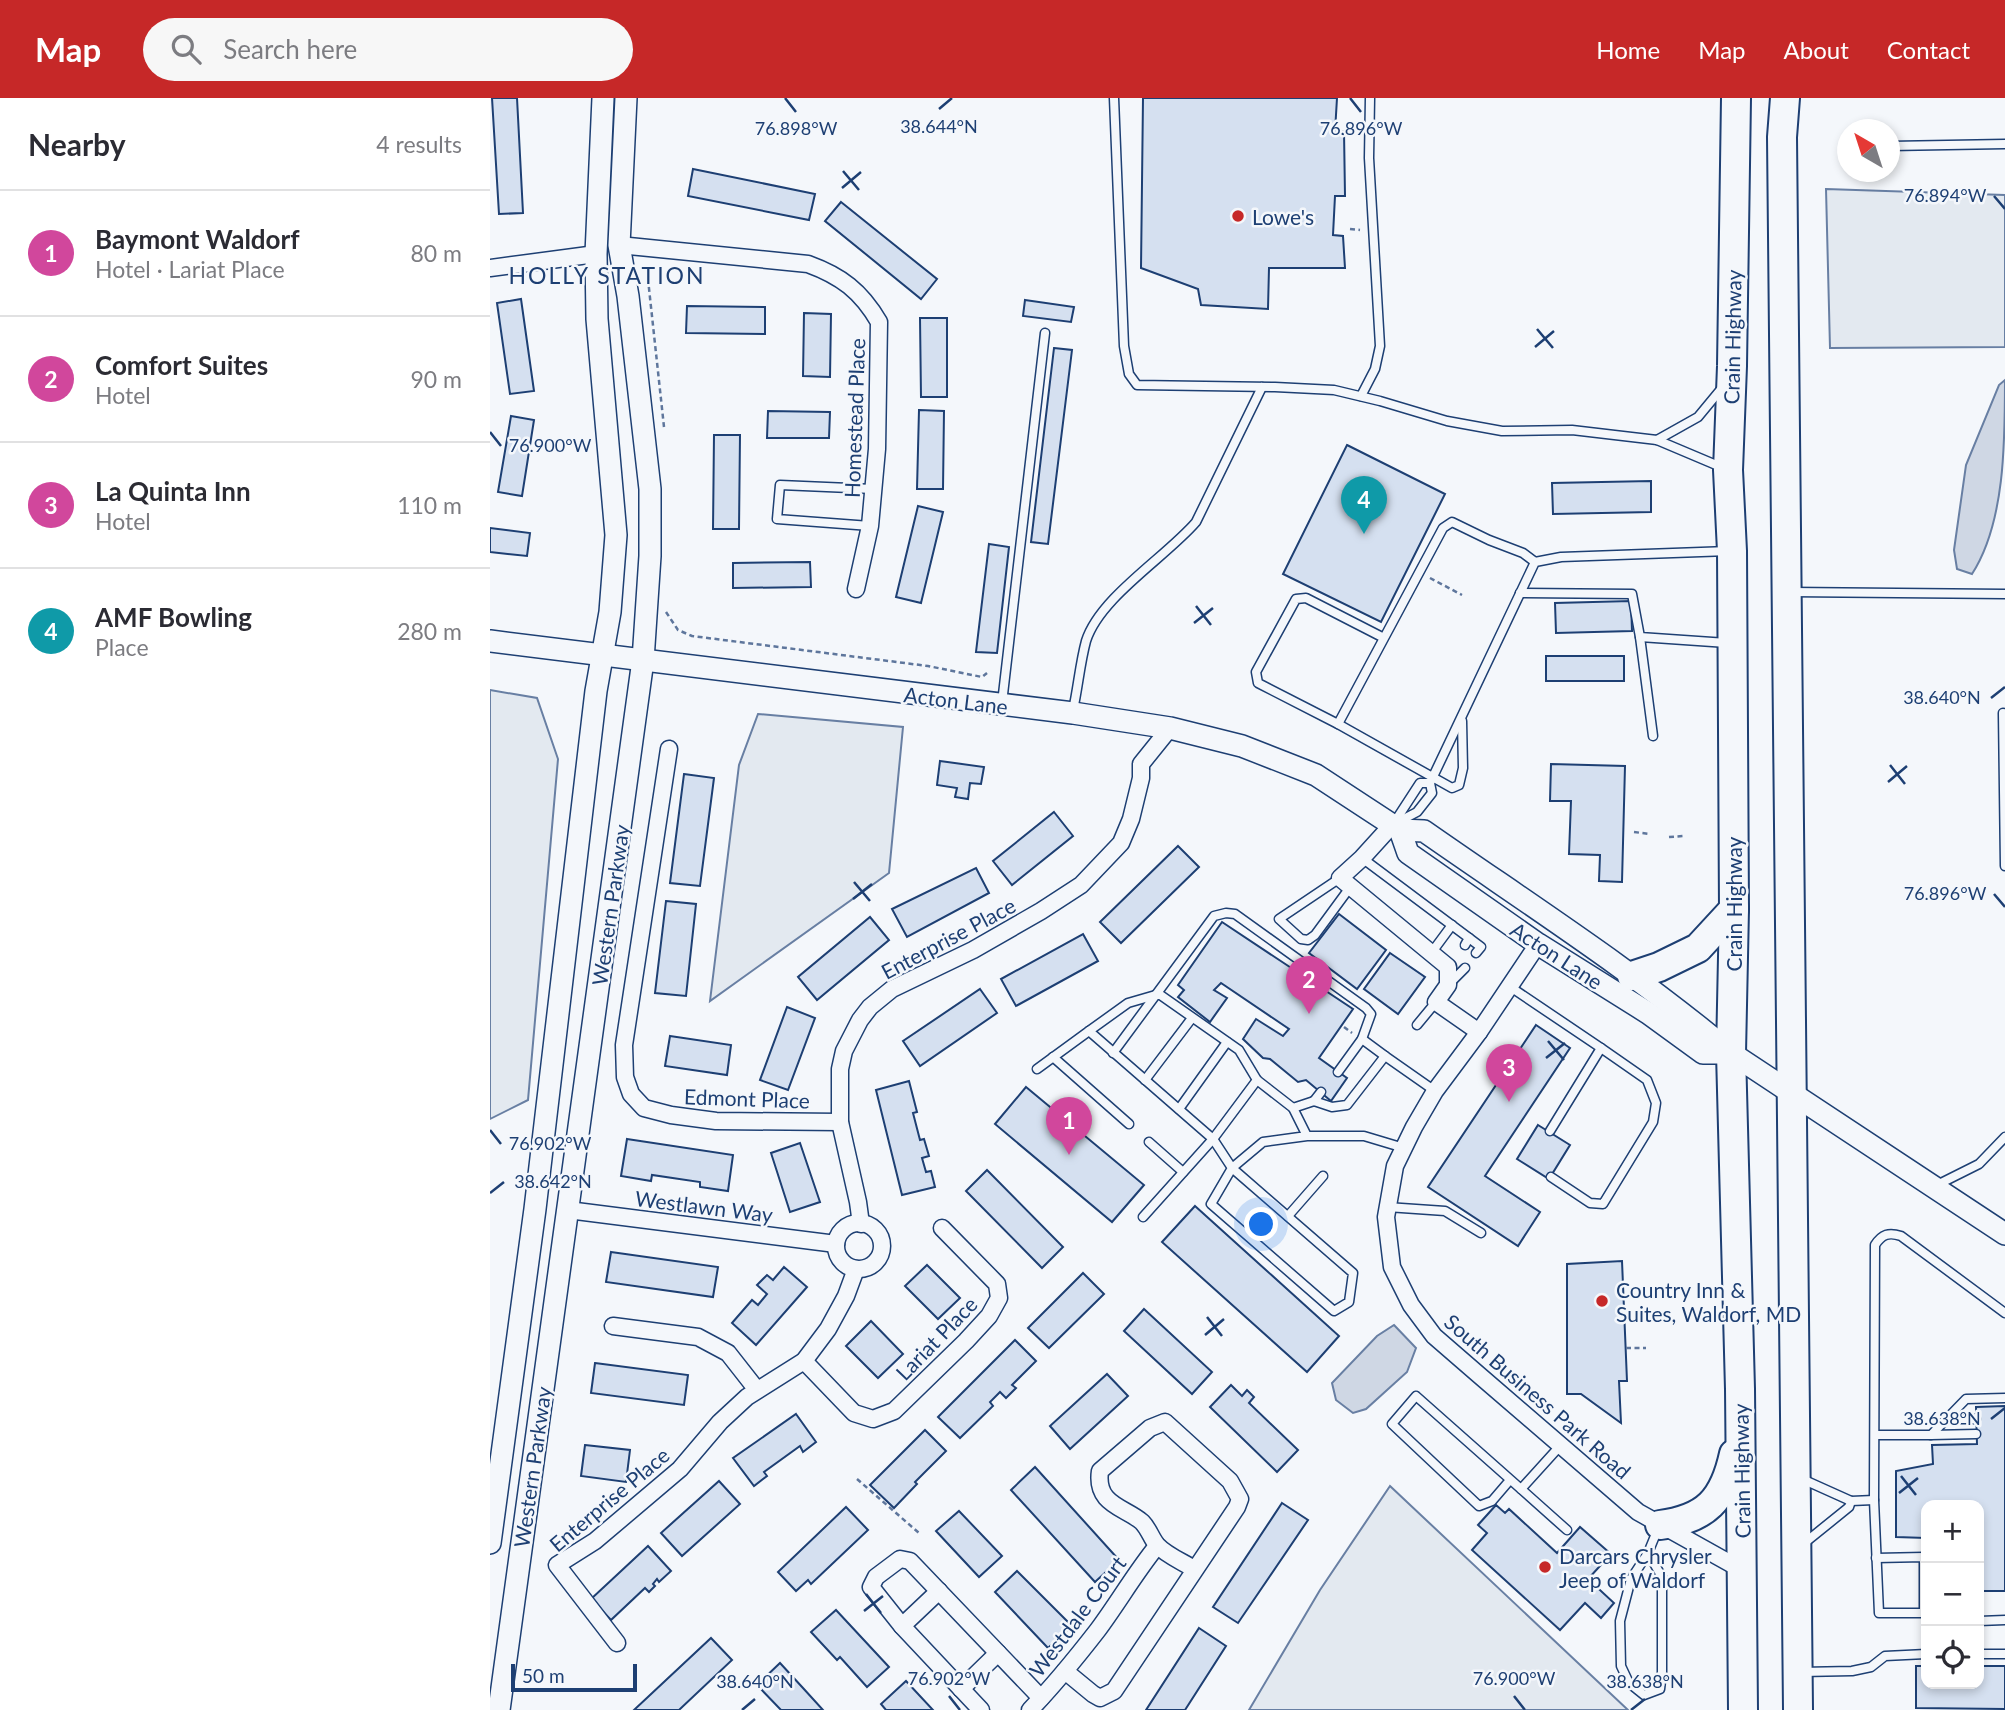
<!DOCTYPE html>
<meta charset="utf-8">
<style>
:root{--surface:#fff;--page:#f7f7f7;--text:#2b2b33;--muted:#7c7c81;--line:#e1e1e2;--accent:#c62828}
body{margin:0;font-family:Lato,sans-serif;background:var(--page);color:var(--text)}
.controls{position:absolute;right:21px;bottom:21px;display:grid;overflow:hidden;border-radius:14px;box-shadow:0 4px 10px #0003}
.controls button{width:63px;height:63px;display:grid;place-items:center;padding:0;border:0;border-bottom:2px solid var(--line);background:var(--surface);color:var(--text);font:35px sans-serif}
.compass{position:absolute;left:1347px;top:21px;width:63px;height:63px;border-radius:50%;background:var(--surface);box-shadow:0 4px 10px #0003;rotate:321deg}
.scale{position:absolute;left:21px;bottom:18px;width:126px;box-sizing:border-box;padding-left:7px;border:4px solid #1d3f73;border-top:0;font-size:19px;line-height:24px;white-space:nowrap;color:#1d3f73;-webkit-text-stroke:5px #f4f7fb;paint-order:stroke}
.you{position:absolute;left:772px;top:1127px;width:24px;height:24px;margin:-18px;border:5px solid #fff;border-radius:50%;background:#1a73e8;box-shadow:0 0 0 10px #1a73e833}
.badge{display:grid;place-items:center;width:46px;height:46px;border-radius:50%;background:var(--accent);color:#fff;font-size:23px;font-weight:700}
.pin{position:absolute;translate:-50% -58px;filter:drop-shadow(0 2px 4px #0008)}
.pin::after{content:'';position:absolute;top:37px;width:24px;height:21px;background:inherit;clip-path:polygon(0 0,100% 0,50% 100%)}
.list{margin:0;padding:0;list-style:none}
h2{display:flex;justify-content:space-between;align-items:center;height:91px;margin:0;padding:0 28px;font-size:30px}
h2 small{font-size:23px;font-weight:400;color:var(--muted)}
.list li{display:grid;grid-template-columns:46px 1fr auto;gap:21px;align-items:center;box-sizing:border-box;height:126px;padding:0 28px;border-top:2px solid var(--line)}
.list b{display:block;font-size:26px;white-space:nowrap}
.list p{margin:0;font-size:23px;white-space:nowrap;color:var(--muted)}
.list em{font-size:23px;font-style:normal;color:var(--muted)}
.icon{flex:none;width:38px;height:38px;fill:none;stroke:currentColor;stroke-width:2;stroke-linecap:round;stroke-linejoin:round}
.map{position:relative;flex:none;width:1515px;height:1612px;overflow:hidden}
header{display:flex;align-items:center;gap:42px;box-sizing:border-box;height:98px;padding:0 35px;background:var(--accent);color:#fff}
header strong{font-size:33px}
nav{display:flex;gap:38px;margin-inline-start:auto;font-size:24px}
.search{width:490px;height:63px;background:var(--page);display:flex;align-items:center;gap:18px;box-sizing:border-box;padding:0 24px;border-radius:38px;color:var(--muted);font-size:26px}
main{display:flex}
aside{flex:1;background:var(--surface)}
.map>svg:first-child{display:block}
.green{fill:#e3e9f0;stroke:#687fa3;stroke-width:2}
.water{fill:#cfd7e4;stroke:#687fa3;stroke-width:2}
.building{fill:#d5e0f0;stroke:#1d3f73;stroke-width:2}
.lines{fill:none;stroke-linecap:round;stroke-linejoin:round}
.lane-casing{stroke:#1d3f73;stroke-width:11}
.street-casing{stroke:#1d3f73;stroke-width:19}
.secondary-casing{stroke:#1d3f73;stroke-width:24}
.highway-casing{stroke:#1d3f73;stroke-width:32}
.path{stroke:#5e769c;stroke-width:2.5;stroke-dasharray:5 3.5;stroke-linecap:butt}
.lane{stroke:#f4f7fb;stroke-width:8}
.street{stroke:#f4f7fb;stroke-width:16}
.secondary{stroke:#f4f7fb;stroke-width:21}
.highway{stroke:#f4f7fb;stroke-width:28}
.ticks{fill:none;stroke:#1d3f73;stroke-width:2.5}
.poi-dot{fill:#c62828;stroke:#f4f7fb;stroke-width:2.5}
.labels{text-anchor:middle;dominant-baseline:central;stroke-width:5;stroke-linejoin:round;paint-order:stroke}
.poi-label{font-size:21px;fill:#1d3f73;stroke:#f4f7fb;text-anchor:start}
.street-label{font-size:21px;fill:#1d3f73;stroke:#f4f7fb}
.neighbourhood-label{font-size:23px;letter-spacing:2px;fill:#1d3f73;stroke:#f4f7fb}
.ticks-label{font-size:18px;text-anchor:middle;fill:#1d3f73;stroke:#f4f7fb;stroke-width:5;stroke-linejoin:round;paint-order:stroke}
</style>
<header>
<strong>Map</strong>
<div class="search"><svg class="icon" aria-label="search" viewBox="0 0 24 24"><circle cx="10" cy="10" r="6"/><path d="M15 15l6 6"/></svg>Search here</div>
<nav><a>Home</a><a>Map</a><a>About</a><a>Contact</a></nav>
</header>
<main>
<aside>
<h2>Nearby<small>4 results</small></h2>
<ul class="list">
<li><span class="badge" style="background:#d1479c">1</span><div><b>Baymont Waldorf</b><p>Hotel · Lariat Place</p></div><em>80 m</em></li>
<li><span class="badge" style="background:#d1479c">2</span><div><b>Comfort Suites</b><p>Hotel</p></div><em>90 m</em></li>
<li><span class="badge" style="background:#d1479c">3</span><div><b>La Quinta Inn</b><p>Hotel</p></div><em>110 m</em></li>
<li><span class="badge" style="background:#0f9aa8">4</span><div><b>AMF Bowling</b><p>Place</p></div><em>280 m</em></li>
</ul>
</aside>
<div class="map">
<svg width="1515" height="1612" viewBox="0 0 1515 1612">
<rect width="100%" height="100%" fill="#f4f7fb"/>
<g class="green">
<polygon points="1336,91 1515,97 1515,249 1340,250"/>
<polygon points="0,592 47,600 68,661 38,1002 0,1021"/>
<polygon points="268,616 413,629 399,775 220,903 249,667"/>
<polygon points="900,1388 1138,1612 759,1612 830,1492"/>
</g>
<g class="water">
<path d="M1515,282C1515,344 1515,425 1482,476L1467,471L1464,452L1476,367L1509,287Z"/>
<polygon points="904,1227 926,1250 917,1274 876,1311 863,1315 846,1302 842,1285 887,1238"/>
</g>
<g class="building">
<polygon points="2,0 27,0 33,115 9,116"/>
<polygon points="653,0 847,0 845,34 854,33 855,98 845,98 843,137 853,138 855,170 779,170 778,211 711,207 708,191 651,170"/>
<polygon points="203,71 325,96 319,122 198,98"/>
<polygon points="351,104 447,181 431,201 335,123"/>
<polygon points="31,201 44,293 20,296 7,205"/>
<polygon points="535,202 584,209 581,224 533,218"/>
<polygon points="197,208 275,209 275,236 196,235"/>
<polygon points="314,215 341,216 340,279 313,278"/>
<polygon points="430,220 457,220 457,299 431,299"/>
<polygon points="564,250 582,252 558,446 541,444"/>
<polygon points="429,312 454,313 453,391 427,391"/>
<polygon points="278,313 340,314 339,340 277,340"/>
<polygon points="21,318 44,322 32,398 8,394"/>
<polygon points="224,337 250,337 249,431 223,431"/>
<polygon points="857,347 955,396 891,524 793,476"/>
<polygon points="1161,383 1161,414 1063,416 1062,385"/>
<polygon points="428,408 453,414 431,505 406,499"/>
<polygon points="0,430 40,435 37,458 0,454"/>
<polygon points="499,446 519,449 507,555 486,554"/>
<polygon points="320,464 321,489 243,490 243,465"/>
<polygon points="1141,503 1142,533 1066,535 1065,505"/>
<rect x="1056" y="558" width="78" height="25"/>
<polygon points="450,663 494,669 491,686 480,685 478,701 465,699 467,690 447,687"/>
<polygon points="1061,666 1135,668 1132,784 1109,783 1110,757 1079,756 1081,703 1060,703"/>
<polygon points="194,676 224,680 210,788 180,785"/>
<polygon points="564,714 583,738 522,787 503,763"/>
<polygon points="688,748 709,769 631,845 610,824"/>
<polygon points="486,770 499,795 417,839 402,811"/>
<polygon points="176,803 206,806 196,898 165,895"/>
<polygon points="849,816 896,852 867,891 819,855"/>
<polygon points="380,819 399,842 327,902 308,879"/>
<polygon points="732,824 863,911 829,960 857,980 841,1003 816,982 808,984 780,961 773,960 753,941 766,921 793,938 799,931 731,885 724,892 737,900 720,924 688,899 694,892 688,887"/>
<polygon points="593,836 608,863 526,908 511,881"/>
<polygon points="900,855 935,879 908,916 874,891"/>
<polygon points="490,891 507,915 430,968 413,943"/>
<polygon points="297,909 325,920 298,992 270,982"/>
<polygon points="1046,927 1080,950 995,1078 1050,1114 1028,1148 938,1089"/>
<polygon points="180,938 241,947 237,977 175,968"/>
<polygon points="419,983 427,1014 423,1015 430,1042 434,1041 439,1058 432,1060 436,1074 441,1073 445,1089 412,1097 386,992"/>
<polygon points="536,989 654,1087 622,1124 505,1026"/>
<polygon points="1048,1027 1080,1047 1059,1081 1027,1061"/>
<polygon points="137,1041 243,1057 238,1093 210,1089 210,1084 162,1077 161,1083 131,1078"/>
<polygon points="310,1045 330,1104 300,1114 281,1055"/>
<polygon points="497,1072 573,1149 552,1170 476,1093"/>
<polygon points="705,1108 849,1238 817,1274 672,1144"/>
<polygon points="121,1154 228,1169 223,1199 116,1184"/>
<polygon points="1132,1163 1137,1283 1129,1283 1131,1325 1091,1296 1077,1296 1077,1166"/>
<polygon points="437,1167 470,1200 448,1221 415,1188"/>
<polygon points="294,1169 317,1189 266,1247 242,1225 262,1202 268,1207 277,1196 267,1187 277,1177 283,1182"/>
<polygon points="593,1175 614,1196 559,1250 538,1230"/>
<polygon points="654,1211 722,1274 702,1296 634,1233"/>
<polygon points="381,1223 413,1256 388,1280 356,1248"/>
<polygon points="525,1242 546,1263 522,1287 526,1290 516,1300 510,1294 500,1304 503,1308 470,1340 448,1319"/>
<polygon points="105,1265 198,1277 194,1307 101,1295"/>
<polygon points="617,1276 638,1298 580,1351 560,1328"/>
<polygon points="741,1287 752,1298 757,1292 764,1299 759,1305 808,1352 787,1374 720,1309"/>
<polygon points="1515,1308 1515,1493 1489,1493 1489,1407 1436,1407 1436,1440 1406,1439 1406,1373 1443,1366 1442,1347 1487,1346 1486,1309"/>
<polygon points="306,1316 326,1344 313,1354 310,1348 274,1374 277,1378 264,1388 243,1360"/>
<polygon points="435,1332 456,1353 425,1384 427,1386 404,1410 380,1387"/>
<polygon points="95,1347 140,1352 136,1384 91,1378"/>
<polygon points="545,1369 629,1462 605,1484 521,1392"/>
<polygon points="229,1383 250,1406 192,1458 171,1435"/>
<polygon points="792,1405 818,1422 748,1525 723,1509"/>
<polygon points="1006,1407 1015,1415 1019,1411 1067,1455 1090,1429 1121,1456 1098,1481 1124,1505 1111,1520 1095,1505 1070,1532 982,1452 997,1435 988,1427"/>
<polygon points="356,1409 378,1432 321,1486 318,1482 306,1493 288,1474"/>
<polygon points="469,1413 512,1458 489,1479 446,1433"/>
<polygon points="158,1448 181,1473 169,1484 167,1481 163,1486 165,1488 159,1494 155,1490 121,1522 101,1501"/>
<polygon points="527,1473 582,1528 558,1550 505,1494"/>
<polygon points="346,1512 399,1569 377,1589 350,1559 347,1562 321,1534"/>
<polygon points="709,1530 736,1548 695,1612 656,1612"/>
<polygon points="221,1540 242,1562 189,1612 144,1612"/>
<polygon points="290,1565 313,1590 333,1612 291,1612 267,1587"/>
<polygon points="1426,1568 1436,1568 1436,1586 1489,1586 1489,1568 1515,1568 1515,1611 1426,1610"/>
<polygon points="416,1583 443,1612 396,1612 391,1606"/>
</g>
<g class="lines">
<g class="lane-casing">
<g id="lane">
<polyline points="624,0 634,248 639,276 647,287 785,289 844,292 890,303 957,323 1012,333 1082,332 1167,342 1231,369"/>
<polyline points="1400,48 1515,46"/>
<polyline points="871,298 885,271 890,248 879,60 880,0"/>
<polyline points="1167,342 1208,319 1232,290"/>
<polyline points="380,428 287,421 290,387 383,391"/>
<polyline points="1300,494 1515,496"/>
<polyline points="1030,495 1142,496 1150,539 1237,545"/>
<polyline points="1150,539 1163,638"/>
<polyline points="894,540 816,500 806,501 766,574 768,585 848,626 953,430 962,424 999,442 1033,455 1045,464"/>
<polyline points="512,605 555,235"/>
<path d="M583,612C588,590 590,565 596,543C610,499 676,459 706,424L772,289"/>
<polyline points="1513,615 1515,768"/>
<polyline points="848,626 962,690 969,687 973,670 972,623"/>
<polyline points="904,725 930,685 940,685"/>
<polyline points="906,725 927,714 942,695 940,685 1045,464 1071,459 1239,453"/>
<polyline points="872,760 979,840 975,847"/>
<polyline points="850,780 789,821 811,841 818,842 825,837 861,788"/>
<polyline points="979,840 991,849 986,855"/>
<polyline points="942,854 962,827"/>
<polyline points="960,885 975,870"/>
<polyline points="1019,888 1111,950"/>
<polyline points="927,927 946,904"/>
<polyline points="623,955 724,818 736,815 745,816 876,910 881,916 872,941"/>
<polyline points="563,959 639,1026"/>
<polyline points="547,971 599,933"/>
<polyline points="848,974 872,941 895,958"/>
<polyline points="655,982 702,920"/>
<polyline points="824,1003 831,994"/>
<polyline points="803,1010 824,1003 842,1009 857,1007 895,958 945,993"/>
<polyline points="689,1011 737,944"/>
<polyline points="1060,1033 1111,950 1157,982 1166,1005 1163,1024 1113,1106 1100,1105 1061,1079"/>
<polyline points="817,1038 773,1044 742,1070 863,1175 859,1204 844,1213 721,1106 742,1070 723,1041 599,933 638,905 669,896 749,952 767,982 803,1010 817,1038 874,1038 914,1050"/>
<polyline points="659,1044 693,1074"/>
<polyline points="1447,1087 1489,1066 1515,1039"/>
<polyline points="897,1109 955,1113 991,1135"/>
<polyline points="798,1118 833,1078"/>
<polyline points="653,1119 723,1041 767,982"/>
<polyline points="1457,1321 1486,1321"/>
<polyline points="1385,1337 1441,1337 1476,1301 1515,1300"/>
<polyline points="1441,1337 1486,1336"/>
<polyline points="1020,1382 1002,1403 989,1408 902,1326 926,1298 1031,1391 1070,1348"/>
<polyline points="1031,1391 1077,1432"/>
<polyline points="1361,1403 1384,1402"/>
<polyline points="1312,1447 1359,1409 1361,1403 1312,1381"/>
<polyline points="1158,1455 1172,1479 1172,1574 1170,1591 1154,1597 1139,1585 1131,1568 1130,1523 1141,1481 1158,1455 1167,1433"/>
<polyline points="1386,1460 1434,1459 1434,1514"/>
<path d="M1436,1515H1389L1384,1402L1385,1147C1392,1136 1399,1134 1411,1138L1515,1215"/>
<polyline points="1489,1523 1515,1522"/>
<polyline points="1489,1556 1515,1556"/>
<polyline points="1311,1574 1362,1573 1381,1569 1395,1558 1436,1556"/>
</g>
</g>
<g class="street-casing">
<g id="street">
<path d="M129,147L318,166C351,178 371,193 389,224L387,351L380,428L366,491"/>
<polyline points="0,170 106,156"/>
<polyline points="179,651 134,947 135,979 141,996 154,1010 181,1017 226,1023 350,1024"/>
<polyline points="902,727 872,760 850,780 958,869 958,887 946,904 989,934"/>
<polyline points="1048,846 989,934 945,993 924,1029 905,1068 896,1119 902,1169 921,1207 944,1238 989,1277 1148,1414 1252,1472"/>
<polyline points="78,1112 346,1146"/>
<circle cx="369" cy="1148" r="23"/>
<polyline points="371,1126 368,1104 350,1024 350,971 354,953 370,922 380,909 402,891 483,852 551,813 591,787 631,745 641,721 651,680 651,666 680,630"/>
<polyline points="123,1228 208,1239 238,1255 267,1292"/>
<polyline points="314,1263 364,1315 383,1321 404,1313 476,1243 499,1218 509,1200 507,1186 452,1130"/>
<polyline points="412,1528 449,1493"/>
<polyline points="127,1545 67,1467 105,1443 190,1371 230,1324 257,1299 314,1263 338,1231 356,1198 366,1171"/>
<path d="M575,1573L603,1596L610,1600L624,1593L747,1409L750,1401L740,1383L675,1324L660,1330L610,1373C605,1407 635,1409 652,1424C659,1431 661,1440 667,1447C676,1457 693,1464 704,1471"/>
<polyline points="471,1591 508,1555"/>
<polyline points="491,1612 412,1528 381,1489 386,1479 410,1461 420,1463 551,1600"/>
<path d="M540,1612C564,1587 586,1560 607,1533C628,1505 645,1475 667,1448"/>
</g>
</g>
<g class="secondary-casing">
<g id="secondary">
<path d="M0,543L583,615L680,630L752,648L826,677L910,732L934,733C1037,805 1145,874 1241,955L1515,1136"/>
<polyline points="910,732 918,755 1048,846 1158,915 1213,955 1241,955"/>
<polyline points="0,1445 45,1111 106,593 120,514 126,437 107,221 106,156 113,0"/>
<polyline points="9,1612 153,562 160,458 160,391 138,198 129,147 136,0"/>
</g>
</g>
<g class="highway-casing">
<g id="highway">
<polyline points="1246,0 1242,268 1238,372 1242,453 1244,811 1241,955 1250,1291 1253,1612"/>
<polyline points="1295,0 1292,39 1308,1612"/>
<polyline points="1142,878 1169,869 1208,850 1244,811"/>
<path d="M1170,1427C1216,1421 1234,1402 1244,1356"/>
</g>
</g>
<g class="path">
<polyline points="860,131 870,132"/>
<polyline points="157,172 174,329"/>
<polyline points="940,480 972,497"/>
<polyline points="176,514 188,532 202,538 438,568 492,579 497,575"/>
<polyline points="1144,734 1160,736"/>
<polyline points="1179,739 1193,738"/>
<polyline points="854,929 862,935"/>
<polyline points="1136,1250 1156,1250"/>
<polyline points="367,1381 429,1435"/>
</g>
<use href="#lane" class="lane"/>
<use href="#street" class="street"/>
<use href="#secondary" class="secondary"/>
<use href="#highway" class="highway"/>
</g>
<path class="ticks" d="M295,0L306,14M860,0L871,14M449,11L462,0M353,73L369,92M352,90L371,74M1504,98L1515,111M1047,231L1063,250M1045,249L1064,233M0,334L11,348M706,508L721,527M704,525L723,510M1501,600L1515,589M1400,667L1415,686M1398,684L1417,668M364,784L380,803M1504,796L1515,809M363,801L382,786M1058,943L1074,962M1056,960L1075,945M0,1032L11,1046M0,1095L14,1084M717,1219L732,1238M715,1237L734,1221M1501,1321L1515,1310M1411,1378L1426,1397M1409,1395L1428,1380M376,1496L391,1515M374,1513L393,1498M459,1598L470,1612M1024,1598L1035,1612M252,1612L265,1601M1141,1612L1155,1601"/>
<g class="poi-dot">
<circle cx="748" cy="118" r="7"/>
<circle cx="1112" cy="1203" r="7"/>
<circle cx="1055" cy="1469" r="7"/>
</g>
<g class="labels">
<g class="poi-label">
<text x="762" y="118">Lowe's</text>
<text x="1126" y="1191">Country Inn &amp;<tspan x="1126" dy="24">Suites, Waldorf, MD</tspan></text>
<text x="1069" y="1457">Darcars Chrysler<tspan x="1069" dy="24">Jeep of Waldorf</tspan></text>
</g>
<g class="street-label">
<text transform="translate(1242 239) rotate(-89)">Crain Highway</text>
<text transform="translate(364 320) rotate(-88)">Homestead Place</text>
<text transform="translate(466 602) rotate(7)">Acton Lane</text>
<text transform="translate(1243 806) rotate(-90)">Crain Highway</text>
<text transform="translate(120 807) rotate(-82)">Western Parkway</text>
<text transform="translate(458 840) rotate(-28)">Enterprise Place</text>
<text transform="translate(1067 857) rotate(33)">Acton Lane</text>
<text transform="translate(257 1000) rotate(2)">Edmont Place</text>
<text transform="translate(214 1108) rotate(7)">Westlawn Way</text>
<text transform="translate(446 1240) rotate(-46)">Lariat Place</text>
<text transform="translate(1048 1298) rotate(41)">South Business Park Road</text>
<text transform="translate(42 1369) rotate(-82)">Western Parkway</text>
<text transform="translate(1251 1373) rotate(-91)">Crain Highway</text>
<text transform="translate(119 1401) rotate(-40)">Enterprise Place</text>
<text transform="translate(587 1518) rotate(-53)">Westdale Court</text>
</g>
<g class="neighbourhood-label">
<text x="117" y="177">HOLLY STATION</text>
</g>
</g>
<g class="ticks-label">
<text x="449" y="35">38.644°N</text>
<text x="306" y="37">76.898°W</text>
<text x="871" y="37">76.896°W</text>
<text x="1455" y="104">76.894°W</text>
<text x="60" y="354">76.900°W</text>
<text x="1452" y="606">38.640°N</text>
<text x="1455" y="802">76.896°W</text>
<text x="60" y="1052">76.902°W</text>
<text x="63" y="1090">38.642°N</text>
<text x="1452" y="1327">38.638°N</text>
<text x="459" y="1587">76.902°W</text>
<text x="1024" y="1587">76.900°W</text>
<text x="265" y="1590">38.640°N</text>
<text x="1155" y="1590">38.638°N</text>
</g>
</svg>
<div class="controls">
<button>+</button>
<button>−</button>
<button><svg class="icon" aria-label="locate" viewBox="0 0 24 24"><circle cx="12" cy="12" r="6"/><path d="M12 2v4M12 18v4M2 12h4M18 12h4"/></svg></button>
</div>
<svg class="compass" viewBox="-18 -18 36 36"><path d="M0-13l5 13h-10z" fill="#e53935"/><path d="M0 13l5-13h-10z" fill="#7c7c81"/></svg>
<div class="scale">50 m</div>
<div class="you"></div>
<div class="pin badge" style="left:579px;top:1057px;background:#d1479c">1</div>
<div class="pin badge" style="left:819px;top:916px;background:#d1479c">2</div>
<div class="pin badge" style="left:1019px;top:1004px;background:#d1479c">3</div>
<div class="pin badge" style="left:874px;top:436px;background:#0f9aa8">4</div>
</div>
</main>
